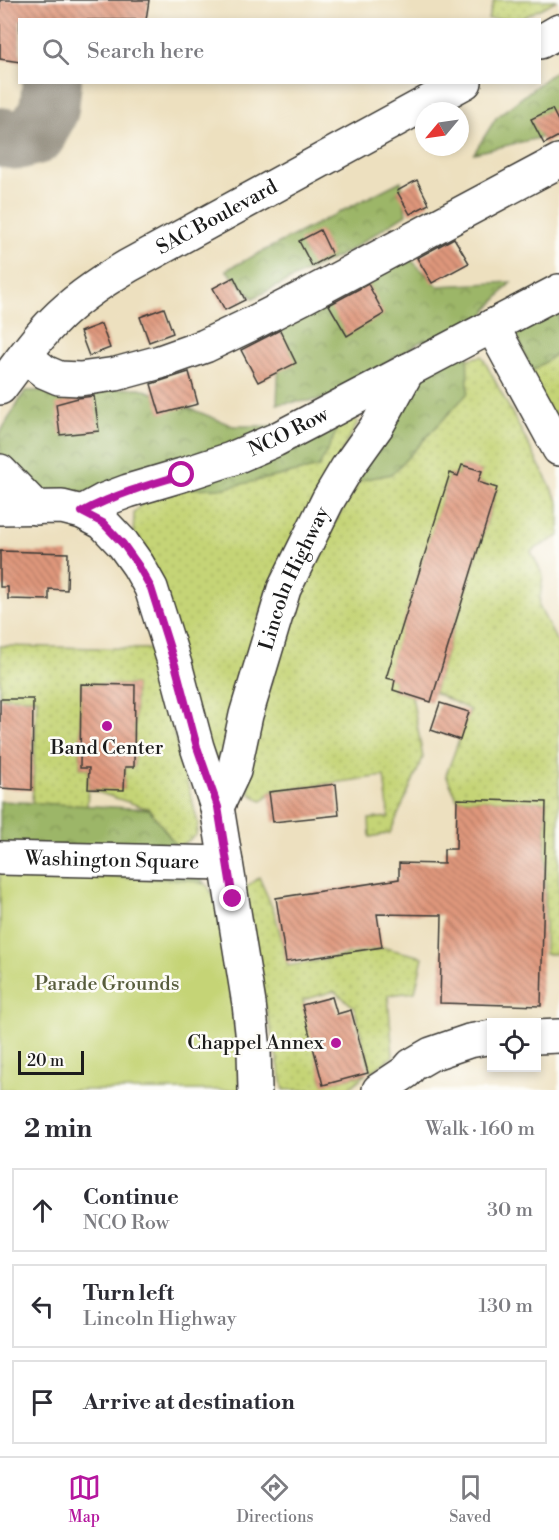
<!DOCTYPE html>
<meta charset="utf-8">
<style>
:root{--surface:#fff;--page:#f7f7f7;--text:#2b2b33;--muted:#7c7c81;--line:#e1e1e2;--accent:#b5179e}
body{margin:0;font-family:"Libre Bodoni",serif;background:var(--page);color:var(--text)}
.controls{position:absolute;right:18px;bottom:18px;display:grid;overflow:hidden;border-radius:0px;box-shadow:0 3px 9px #0003}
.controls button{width:54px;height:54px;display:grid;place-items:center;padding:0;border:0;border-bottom:2px solid var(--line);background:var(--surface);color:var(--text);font:30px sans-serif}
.compass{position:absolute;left:415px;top:102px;width:54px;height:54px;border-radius:50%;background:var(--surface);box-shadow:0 3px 9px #0003;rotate:241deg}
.scale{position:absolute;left:18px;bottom:15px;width:66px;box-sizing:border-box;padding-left:6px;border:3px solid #1c1c1c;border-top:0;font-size:16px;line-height:21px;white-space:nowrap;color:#1c1c1c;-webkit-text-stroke:4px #fdfcf7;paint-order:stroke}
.stop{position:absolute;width:18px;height:18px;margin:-14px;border:4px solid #b5179e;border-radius:50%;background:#fff}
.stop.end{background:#b5179e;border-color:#fff;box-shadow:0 2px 6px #0008}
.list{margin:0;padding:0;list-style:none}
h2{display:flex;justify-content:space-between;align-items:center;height:78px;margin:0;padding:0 24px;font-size:26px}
h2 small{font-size:20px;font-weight:400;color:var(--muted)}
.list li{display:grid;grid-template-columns:39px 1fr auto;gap:18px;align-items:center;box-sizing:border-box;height:84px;margin:0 12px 12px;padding:0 12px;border:2px solid var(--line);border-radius:0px}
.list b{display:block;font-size:22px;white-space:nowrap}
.list p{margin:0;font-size:20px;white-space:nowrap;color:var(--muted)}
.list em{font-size:20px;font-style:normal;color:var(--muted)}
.icon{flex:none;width:33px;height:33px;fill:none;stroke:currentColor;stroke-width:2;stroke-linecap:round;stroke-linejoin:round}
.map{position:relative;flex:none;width:559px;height:1090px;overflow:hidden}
.search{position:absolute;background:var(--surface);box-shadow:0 3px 9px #0003;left:18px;right:18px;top:18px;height:66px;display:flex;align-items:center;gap:15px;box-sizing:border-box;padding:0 21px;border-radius:0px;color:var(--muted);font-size:22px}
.sheet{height:366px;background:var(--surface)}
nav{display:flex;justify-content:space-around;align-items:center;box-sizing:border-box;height:84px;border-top:2px solid var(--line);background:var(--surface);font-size:16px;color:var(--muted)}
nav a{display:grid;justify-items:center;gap:3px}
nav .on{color:var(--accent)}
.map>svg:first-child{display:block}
.grass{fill:url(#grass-dots);stroke:#707849;stroke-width:1.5;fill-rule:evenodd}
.forest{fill:url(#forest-crowns);stroke:#5c6942;stroke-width:1.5}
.green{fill:#c5d476;stroke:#707849;stroke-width:1.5}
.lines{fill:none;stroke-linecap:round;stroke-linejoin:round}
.taxiway{stroke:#847e6e;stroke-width:60}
.building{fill:url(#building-back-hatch)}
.minor-casing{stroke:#3b3934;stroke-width:36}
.minor{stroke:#fff;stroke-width:33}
.route{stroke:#b5179e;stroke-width:8}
.poi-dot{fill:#b5179e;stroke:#fdfcf7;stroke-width:2}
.labels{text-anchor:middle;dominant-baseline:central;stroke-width:5;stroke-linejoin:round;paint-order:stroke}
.street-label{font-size:20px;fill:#1c1c1c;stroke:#fdfcf7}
.poi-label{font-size:20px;fill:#1c1c1c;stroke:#fdfcf7}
.park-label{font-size:20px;fill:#575c3c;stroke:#fdfcf7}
</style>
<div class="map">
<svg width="559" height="1090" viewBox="0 0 559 1090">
<defs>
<pattern id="grass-dots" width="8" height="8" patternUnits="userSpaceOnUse" patternTransform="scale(1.5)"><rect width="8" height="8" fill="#c5d476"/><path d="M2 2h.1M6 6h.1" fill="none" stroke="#a9b566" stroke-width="1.8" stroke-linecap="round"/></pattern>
<pattern id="forest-crowns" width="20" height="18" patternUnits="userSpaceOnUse" patternTransform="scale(1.5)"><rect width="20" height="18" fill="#9cb667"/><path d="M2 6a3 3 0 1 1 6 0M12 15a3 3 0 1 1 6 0" fill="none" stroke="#7e9354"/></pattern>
<pattern id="building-back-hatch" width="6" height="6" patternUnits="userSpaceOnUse" patternTransform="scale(1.5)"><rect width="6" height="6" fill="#df977c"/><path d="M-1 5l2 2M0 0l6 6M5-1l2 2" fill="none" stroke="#b47a65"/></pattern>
</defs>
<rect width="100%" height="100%" fill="#fdfcf7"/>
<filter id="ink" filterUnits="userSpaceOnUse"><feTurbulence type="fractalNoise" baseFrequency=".0167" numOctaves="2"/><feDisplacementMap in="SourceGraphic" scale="12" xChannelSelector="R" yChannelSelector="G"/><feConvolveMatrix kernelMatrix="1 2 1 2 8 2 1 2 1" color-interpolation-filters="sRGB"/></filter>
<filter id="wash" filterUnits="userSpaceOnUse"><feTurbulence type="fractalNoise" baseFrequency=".008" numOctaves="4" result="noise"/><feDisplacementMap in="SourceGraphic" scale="24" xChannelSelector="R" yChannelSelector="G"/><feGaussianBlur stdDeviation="1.35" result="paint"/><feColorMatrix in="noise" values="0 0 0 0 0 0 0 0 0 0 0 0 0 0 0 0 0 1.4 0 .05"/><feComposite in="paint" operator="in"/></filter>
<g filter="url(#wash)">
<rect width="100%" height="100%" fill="#ede0bf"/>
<g class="grass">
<polygon points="494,0 557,0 521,19 488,19"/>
<polygon points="559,312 559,434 515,348"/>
<polygon points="482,356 559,503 559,536 531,551 543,576 539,606 559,646 559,954 545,954 546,802 457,799 446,775 470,710 434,692 497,489 478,482 481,471 462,466 458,476 450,474 387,677 395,680 393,690 412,696 423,758 390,833 370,837 369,819 389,817 384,776 273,791 262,801 249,793 251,759 285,624 311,562 371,462 429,384 468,359"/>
<polygon points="351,417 358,422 271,583 235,693 221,762 212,761 133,538 134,513 147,498"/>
<path d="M0,646L151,649L198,823L196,835L178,848L149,809L88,789L87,806L32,805L37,698L0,697ZM81,684L135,685L134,767H125L124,789H88L89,768H80Z"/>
<polygon points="259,877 275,914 288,966 385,948 423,957 415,992 388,995 393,1056 371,1072 354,1007 334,991 303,1000 323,1084 366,1074 347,1090 284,1090 252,944 245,888"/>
</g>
<g class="forest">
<polygon points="559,68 559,131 556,134 474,153 496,118"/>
<polygon points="401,181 406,214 347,252 253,298 226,270"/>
<polygon points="407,256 438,286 511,282 467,334 468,393 392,474 351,482 425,339 328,399 277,404 281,318"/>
<polygon points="559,300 559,352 532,371 514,329"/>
<polygon points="140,388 233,426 339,426 319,467 224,488 116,490 33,494 0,457 0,433 25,391"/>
<polygon points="0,801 149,809 211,892 0,954"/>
</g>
<polygon class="green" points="0,873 189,880 207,885 216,901 235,1020 240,1090 0,1090"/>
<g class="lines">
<polyline class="taxiway" points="0,137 17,140 36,135 49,109 52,82"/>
</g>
<g id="blocks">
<g class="building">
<polygon points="0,0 149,0 146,20 20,20 20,62 0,59"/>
<polygon points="552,109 559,123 559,136 544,144 531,119"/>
<polygon points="417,180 429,204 410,214 397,191"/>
<polygon points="320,230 332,255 312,266 299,241"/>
<polygon points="454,238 469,263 432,283 417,258"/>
<polygon points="234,277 245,300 225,310 213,288"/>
<polygon points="368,284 384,314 347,336 329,305"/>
<polygon points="164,308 173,333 149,342 140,317"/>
<polygon points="101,324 110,348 89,356 80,332"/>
<polygon points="280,330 296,363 258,382 241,350"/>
<polygon points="189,372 198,404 160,414 151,384"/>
<polygon points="94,396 99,431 60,435 56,404 78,398"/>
<polygon points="462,465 482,471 478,482 497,488 431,702 393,690 395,680 386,678 450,473 458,476"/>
<polygon points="0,551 68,553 67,590 49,589 49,600 8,599 8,587 0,587"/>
<polygon points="81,684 135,685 134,767 125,767 124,790 88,789 89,768 80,768"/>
<polygon points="0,699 33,699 32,790 0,788"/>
<polygon points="440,703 469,712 460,740 431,730"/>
<polygon points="336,784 339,815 273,822 269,792"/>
<polygon points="457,799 546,802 541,1006 440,1003 442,915 377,914 382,947 286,962 276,898 399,879 399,863 444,864 444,849 456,849"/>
<polygon points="332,997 337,1014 351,1010 368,1073 323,1085 302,1005"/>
</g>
</g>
</g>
<g filter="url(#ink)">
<use href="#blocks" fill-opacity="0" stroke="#3b3934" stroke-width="1.5"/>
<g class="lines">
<g class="minor-casing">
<g id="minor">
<polyline points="540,42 559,31"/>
<polyline points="492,326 559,449"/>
<polyline points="25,356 45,372 59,378 80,379 116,374 160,362 205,346 249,325 306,296 559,161"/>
<path id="s1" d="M0,388C17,366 33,342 53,322C75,299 101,282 128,266L465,82"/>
<polyline points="0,471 36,508"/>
<polyline points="0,508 62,507 82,512 103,523 123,544 138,565 151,588 176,668 197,747 217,807 249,1004 254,1050 255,1090"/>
<path id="s2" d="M82,512L104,500L128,491L182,475L231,459L275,440L559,291"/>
<path id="s3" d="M217,807L234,771L246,715L284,589L328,500L347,468L377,426L408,370"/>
<path id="s4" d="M0,858L226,863"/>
<polyline points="536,1037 559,1036"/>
<polyline points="379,1090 406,1072 412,1065 431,1054 469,1041 492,1037"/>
</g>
</g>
<use href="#minor" class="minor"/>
</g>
</g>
<g class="lines" filter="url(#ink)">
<path class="route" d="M182,475C147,485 114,495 82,512L103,523L123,544L138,565L151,588L176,668L197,747L218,807L233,899"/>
</g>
<g class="poi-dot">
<circle cx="107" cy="726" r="6"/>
<circle cx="336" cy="1043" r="6"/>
</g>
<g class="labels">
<g class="street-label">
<text stroke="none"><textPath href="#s1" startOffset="280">SAC Boulevard</textPath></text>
<text stroke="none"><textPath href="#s2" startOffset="222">NCO Row</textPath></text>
<text stroke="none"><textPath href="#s3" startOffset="242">Lincoln Highway</textPath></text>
<text stroke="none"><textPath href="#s4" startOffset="112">Washington Square</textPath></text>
</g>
<g class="poi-label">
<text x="107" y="748">Band Center</text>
<text x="324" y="1043" text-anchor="end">Chappel Annex</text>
</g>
<g class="park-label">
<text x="107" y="984">Parade Grounds</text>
</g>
</g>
</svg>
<div class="controls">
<button><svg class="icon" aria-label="locate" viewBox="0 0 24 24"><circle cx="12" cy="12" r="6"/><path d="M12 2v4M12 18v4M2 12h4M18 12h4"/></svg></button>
</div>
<svg class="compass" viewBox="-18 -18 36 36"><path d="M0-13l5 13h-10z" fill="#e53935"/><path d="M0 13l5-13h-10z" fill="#7c7c81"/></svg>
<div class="scale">20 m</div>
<div class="stop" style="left:182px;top:475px"></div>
<div class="stop end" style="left:233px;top:899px"></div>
<div class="search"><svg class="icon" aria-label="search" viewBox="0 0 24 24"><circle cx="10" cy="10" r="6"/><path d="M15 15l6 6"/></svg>Search here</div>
</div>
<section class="sheet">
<h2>2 min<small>Walk · 160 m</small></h2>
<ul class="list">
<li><svg class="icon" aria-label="ahead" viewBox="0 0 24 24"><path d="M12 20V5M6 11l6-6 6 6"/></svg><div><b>Continue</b><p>NCO Row</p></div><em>30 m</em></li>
<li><svg class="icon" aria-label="left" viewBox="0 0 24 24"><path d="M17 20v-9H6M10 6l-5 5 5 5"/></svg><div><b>Turn left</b><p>Lincoln Highway</p></div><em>130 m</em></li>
<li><svg class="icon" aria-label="arrive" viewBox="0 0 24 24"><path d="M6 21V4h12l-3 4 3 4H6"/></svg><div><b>Arrive at destination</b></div></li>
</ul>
</section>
<nav>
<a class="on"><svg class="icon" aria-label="map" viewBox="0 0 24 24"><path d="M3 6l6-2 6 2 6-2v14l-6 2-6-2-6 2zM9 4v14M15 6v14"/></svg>Map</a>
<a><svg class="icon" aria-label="directions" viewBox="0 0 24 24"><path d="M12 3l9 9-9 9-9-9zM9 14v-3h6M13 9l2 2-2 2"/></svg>Directions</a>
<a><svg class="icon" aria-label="saved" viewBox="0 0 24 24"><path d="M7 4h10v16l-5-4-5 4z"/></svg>Saved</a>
</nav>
